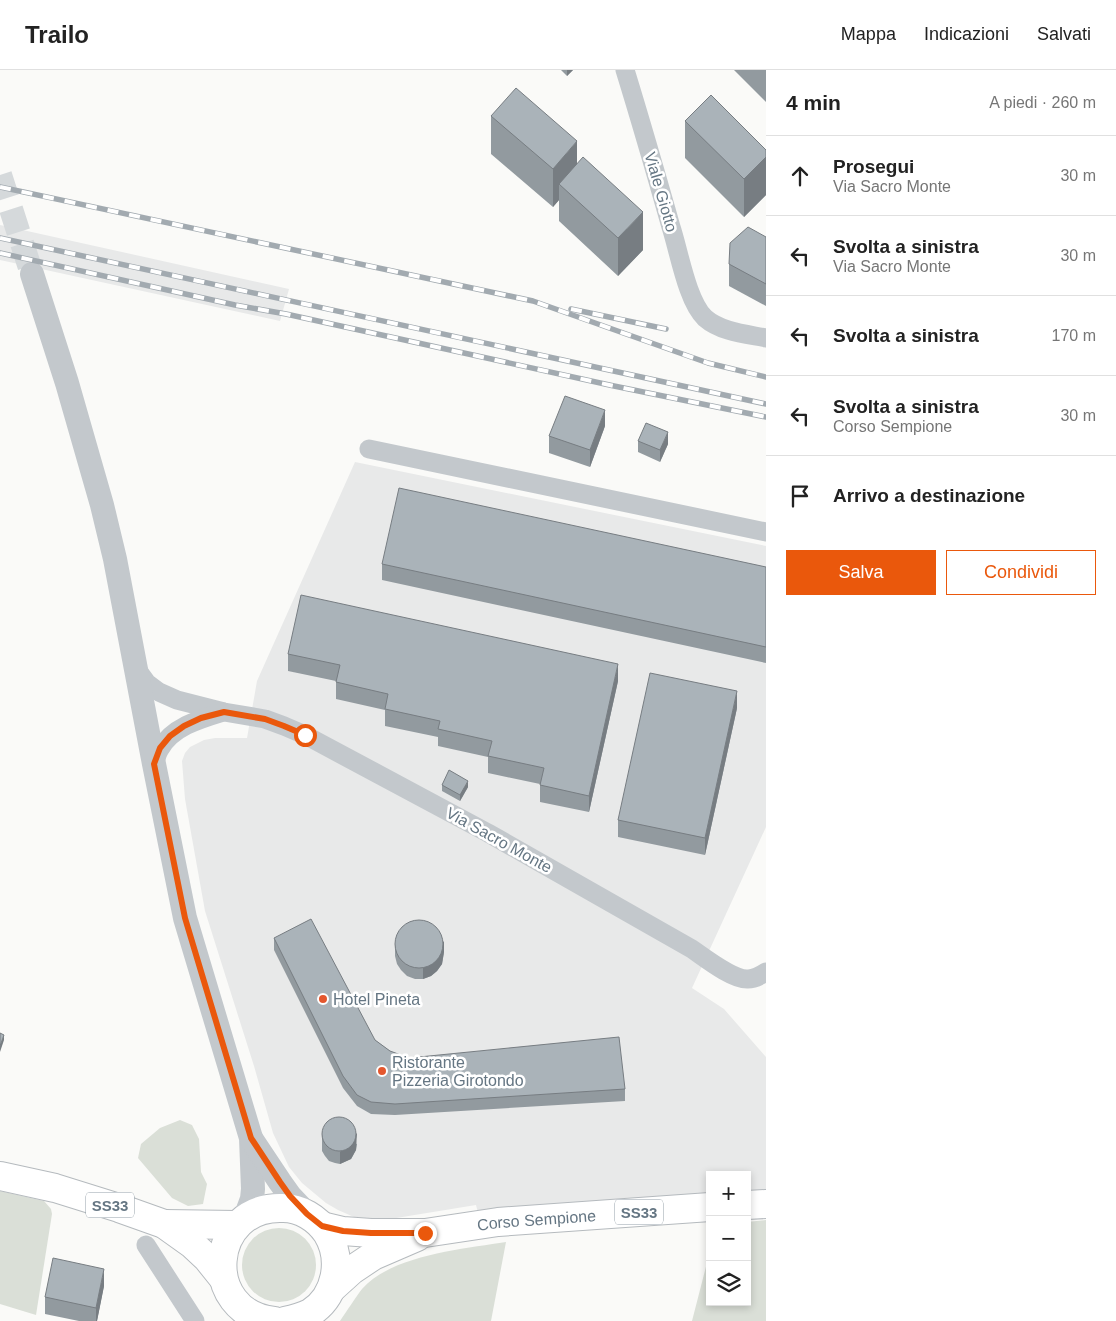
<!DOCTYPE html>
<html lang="it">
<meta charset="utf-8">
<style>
:root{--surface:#fff;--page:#f6f6f6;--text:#222;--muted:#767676;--line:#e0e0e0;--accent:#ea580c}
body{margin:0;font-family:Arial,sans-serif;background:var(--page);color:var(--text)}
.controls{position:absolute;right:15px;bottom:15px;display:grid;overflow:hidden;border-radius:0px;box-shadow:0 2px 8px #0003}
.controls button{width:45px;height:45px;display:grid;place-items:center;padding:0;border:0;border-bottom:1px solid var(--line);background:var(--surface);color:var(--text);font:25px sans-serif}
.stop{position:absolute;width:15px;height:15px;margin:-11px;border:4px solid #ea580c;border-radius:50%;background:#fff}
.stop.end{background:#ea580c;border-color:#fff;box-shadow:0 1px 5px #0008}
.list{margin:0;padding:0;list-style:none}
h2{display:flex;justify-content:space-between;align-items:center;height:65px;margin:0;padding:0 20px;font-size:21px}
h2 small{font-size:16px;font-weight:400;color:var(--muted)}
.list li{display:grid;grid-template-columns:32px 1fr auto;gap:15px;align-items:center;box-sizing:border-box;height:80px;padding:0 20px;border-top:1px solid var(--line)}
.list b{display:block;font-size:19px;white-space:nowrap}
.list p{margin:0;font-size:16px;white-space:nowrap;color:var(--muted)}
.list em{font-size:16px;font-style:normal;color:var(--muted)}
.actions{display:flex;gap:10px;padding:15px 20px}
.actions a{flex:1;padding:11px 0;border:1px solid var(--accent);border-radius:0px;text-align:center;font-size:18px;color:var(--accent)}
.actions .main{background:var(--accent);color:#fff}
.icon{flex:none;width:28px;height:28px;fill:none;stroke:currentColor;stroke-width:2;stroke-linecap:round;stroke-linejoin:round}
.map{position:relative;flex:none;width:766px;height:1251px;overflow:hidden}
header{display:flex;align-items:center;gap:30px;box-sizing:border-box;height:70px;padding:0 25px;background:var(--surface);border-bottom:1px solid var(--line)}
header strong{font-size:24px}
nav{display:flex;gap:28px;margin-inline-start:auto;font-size:18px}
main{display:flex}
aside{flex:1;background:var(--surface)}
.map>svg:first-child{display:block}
.built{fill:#e8e9e9}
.green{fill:#dadfd7}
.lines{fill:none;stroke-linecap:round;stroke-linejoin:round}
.tertiary-tunnel{stroke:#d5d9db;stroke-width:24;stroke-dasharray:24 12;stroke-linecap:butt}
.primary-casing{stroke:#b5babe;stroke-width:30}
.minor{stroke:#c3c8cc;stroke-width:19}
.tertiary{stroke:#c3c8cc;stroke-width:24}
.primary{stroke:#fff;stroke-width:28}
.rail-casing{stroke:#a2aab0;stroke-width:5.5}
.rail{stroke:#fff;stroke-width:4;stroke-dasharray:11;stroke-linecap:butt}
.wall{fill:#929a9f}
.shaded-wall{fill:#777d82}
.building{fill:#aab3b9;stroke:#777d82}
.route{stroke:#ea580c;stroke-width:6}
.poi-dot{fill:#e4572e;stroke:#fff;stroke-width:2}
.labels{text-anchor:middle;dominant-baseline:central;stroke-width:5;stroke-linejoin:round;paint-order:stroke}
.shield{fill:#fff;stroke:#939fa8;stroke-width:1}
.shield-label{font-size:15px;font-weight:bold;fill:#657683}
.street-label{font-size:16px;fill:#657683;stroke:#fff}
.poi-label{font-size:16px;fill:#657683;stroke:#fff;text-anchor:start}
</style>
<header>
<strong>Trailo</strong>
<nav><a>Mappa</a><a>Indicazioni</a><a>Salvati</a></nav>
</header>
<main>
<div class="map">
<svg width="766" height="1251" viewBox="0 0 766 1251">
<rect width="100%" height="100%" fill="#fafaf8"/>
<g class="built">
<polygon points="0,155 289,219 280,251 0,190"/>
<polygon points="355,392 766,476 766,757 692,918 724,939 766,987 766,1123 747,1124 747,1105 710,1105 710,1126 478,1143 476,1135 384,1150 373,1150 354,1147 338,1140 326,1133 302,1113 289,1097 273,1063 254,996 205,841 185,729 182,691 185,683 190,677 204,670 215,668 247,668 257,611"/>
</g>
<g class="green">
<polygon points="180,1050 192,1055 199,1069 201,1102 207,1114 203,1134 188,1136 172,1128 138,1088 141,1074 160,1058"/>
<polygon points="0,1121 44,1131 51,1139 52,1144 36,1245 0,1234"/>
<polygon points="766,1150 766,1251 692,1251 710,1181 710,1232 747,1232 747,1152"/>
<circle cx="279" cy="1195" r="37"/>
<path d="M506,1172L491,1251H340C347,1241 355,1228 362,1219C392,1185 463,1179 506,1172Z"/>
</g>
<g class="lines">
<polyline class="tertiary-tunnel" points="0,105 32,204"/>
<g class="primary-casing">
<g id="primary">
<polyline points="0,1106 55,1118 119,1138 164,1154 192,1174 207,1188 223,1208"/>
<polyline points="747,1135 766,1134"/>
<polyline points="164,1154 237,1155"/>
<path id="s1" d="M322,1156L343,1161L371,1163H425L498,1152L710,1137"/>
<polyline points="331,1219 352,1200 373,1186 417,1167"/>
<path d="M274,1251C200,1243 208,1135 283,1138C300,1138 317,1148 327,1163C343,1189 337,1226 310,1243C302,1247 294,1249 285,1251"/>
</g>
</g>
<g class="minor">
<path d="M625,0C641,52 656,104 671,157C679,181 687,231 705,248C721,262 746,264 766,268"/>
<polyline points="369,379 766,462"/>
<path d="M136,598L147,613L159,622L177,630L224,642L265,649L284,656L305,665L488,763L692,879C705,888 733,910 748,909C755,909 760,906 766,902"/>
<path d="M154,694C156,689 157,683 160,679C172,657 200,649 223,642"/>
<polyline points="146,1175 195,1251"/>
</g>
<g class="tertiary">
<polyline points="32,204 67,313 102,435 115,489 154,694 185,848 251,1068 253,1119 252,1129 245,1148"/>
<polyline points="252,1070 280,1112 290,1126 307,1144"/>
</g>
<use href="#primary" class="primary"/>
<g class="rail-casing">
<g id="rail">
<polyline points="0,117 533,231 581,248 708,293 766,307"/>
<polyline points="0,168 766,334"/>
<polyline points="0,183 235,235 286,244 614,316 766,347"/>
<polyline points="571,239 666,259"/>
</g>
</g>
<use href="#rail" class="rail"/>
</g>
<g class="wall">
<polygon points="561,0 573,0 567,6"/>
<polygon points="734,0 766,0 766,32"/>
<polygon points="491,46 577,94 643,180 618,206 559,151 559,130 553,137 491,84"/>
<polygon points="685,51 766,80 766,125 744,147 685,88"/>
<polygon points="766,167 766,236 729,216 729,194"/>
<polygon points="605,356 590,397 549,383 549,366"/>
<polygon points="638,371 668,374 660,392 638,382"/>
<polygon points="382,494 766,497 766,593 382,510"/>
<polygon points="288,584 618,611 589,742 540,732 540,714 488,703 488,687 438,676 438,667 385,656 385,640 336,629 336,611 288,601"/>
<polygon points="737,638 705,785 618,767 618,750"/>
<polygon points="442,715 468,717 460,731 442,721"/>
<polygon points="274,868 375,970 390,981 409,988 625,1019 625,1031 395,1045 371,1044 357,1036 343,1018 274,880"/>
<polygon points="395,874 444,882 442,894 437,901 431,906 423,909 415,909 407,906 401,900 397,894 395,886"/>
<polygon points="322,1064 357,1074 356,1080 351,1089 340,1094 335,1093 329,1091 325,1086 322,1081"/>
<polygon points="104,1216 97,1251 79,1251 45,1244 45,1227"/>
</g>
<g class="shaded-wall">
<polygon points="567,0 573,0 567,6"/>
<polygon points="577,71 577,109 559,114 559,130 553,137 553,99"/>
<polygon points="766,87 766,125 744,147 744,109"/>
<polygon points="643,142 643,180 618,206 618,168"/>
<polygon points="605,340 605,356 590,397 590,380"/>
<polygon points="668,362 668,374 660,392 660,380"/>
<polygon points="618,594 618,611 589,742 589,726"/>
<polygon points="737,621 737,638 705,785 705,768"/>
<polygon points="468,711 468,717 460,731 460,725"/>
<polygon points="444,871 444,882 442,894 437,901 431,906 423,909 423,897"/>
<polygon points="4,965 4,970 0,982 0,976"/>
<polygon points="357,1063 356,1080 351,1089 340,1094 340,1082"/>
<polygon points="104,1199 104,1216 97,1251 96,1251 96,1238"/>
</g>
<g class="building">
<polygon points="516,18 577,71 553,99 491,46"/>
<polygon points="711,25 766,80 766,87 744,109 685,51"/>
<polygon points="583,87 643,142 618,168 559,114"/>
<polygon points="748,157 766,167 766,214 729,194 730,173"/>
<polygon points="565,326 605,340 590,380 549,366"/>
<polygon points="646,353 668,362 660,380 638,371"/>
<polygon points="399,418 766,497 766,577 382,494"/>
<polygon points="301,525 618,594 589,726 540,715 544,698 488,686 492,671 438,659 440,651 385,639 388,624 336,612 340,595 288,584"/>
<polygon points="650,603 737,621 705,768 618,750"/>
<polygon points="449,700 468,711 460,725 442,715"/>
<polygon points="311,849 375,970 390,981 409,988 619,967 625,1019 395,1034 371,1032 357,1025 343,1006 274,868"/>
<circle cx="419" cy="874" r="24"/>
<polygon points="0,963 4,965 0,976"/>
<circle cx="339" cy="1064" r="17"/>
<polygon points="53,1188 104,1199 96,1238 45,1227"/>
</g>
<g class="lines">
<polyline class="route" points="305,665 284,656 265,649 224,642 201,648 184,656 170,666 160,678 154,694 185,848 251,1068 280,1112 290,1126 307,1144 322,1156 343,1161 371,1163 425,1163"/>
</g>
<g class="poi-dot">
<circle cx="323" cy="929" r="5"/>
<circle cx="382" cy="1001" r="5"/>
</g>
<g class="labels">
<g class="shield">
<rect x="86" y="1122.5" width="48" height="25" rx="4"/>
<rect x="615" y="1129.5" width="48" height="25" rx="4"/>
</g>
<g class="shield-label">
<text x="110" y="1135">SS33</text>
<text x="639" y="1142">SS33</text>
</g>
<g class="street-label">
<text transform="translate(661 122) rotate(74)">Viale Giotto</text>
<text transform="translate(499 770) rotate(29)">Via Sacro Monte</text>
<text stroke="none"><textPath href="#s1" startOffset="216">Corso Sempione</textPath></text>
</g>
<g class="poi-label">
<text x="333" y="929">Hotel Pineta</text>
<text x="392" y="992">Ristorante<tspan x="392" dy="18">Pizzeria Girotondo</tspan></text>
</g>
</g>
</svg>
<div class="controls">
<button>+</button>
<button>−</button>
<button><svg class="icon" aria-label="layers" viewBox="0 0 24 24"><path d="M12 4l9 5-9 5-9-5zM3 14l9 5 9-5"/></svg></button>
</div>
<div class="stop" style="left:305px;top:665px"></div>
<div class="stop end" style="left:425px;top:1163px"></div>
</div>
<aside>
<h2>4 min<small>A piedi · 260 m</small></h2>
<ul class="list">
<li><svg class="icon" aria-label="ahead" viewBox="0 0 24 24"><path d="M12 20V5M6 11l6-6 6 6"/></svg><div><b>Prosegui</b><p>Via Sacro Monte</p></div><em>30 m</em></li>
<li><svg class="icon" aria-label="left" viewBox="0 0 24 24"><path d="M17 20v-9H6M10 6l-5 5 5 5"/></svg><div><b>Svolta a sinistra</b><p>Via Sacro Monte</p></div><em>30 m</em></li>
<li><svg class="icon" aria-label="left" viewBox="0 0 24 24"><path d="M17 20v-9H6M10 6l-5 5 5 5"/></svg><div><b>Svolta a sinistra</b></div><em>170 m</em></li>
<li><svg class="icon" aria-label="left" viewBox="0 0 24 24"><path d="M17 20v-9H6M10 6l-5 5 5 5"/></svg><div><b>Svolta a sinistra</b><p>Corso Sempione</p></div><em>30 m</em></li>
<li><svg class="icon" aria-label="arrive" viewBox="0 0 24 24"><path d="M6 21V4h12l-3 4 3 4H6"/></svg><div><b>Arrivo a destinazione</b></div></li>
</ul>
<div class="actions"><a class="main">Salva</a><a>Condividi</a></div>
</aside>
</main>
